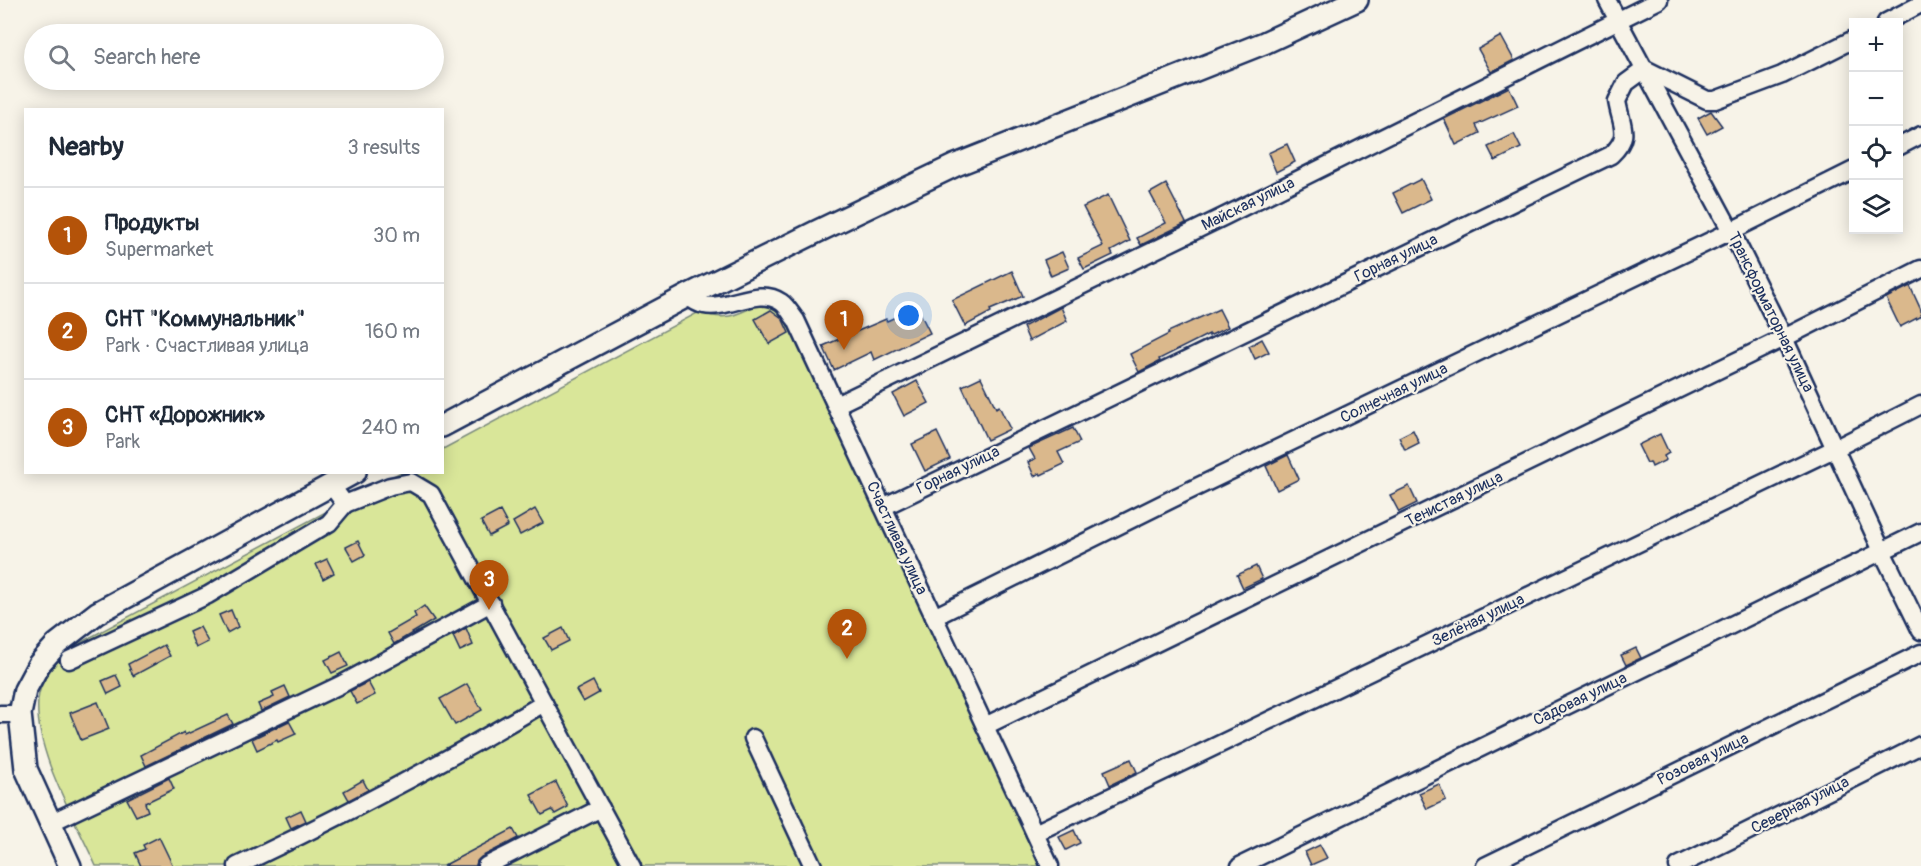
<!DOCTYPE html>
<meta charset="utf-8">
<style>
:root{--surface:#fff;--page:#f6f6f7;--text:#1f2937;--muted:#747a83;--line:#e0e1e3;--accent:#b45309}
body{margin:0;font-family:Pangolin,sans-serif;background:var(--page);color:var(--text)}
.controls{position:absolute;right:18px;top:18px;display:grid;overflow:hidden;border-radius:0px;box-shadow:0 3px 15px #0003}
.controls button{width:54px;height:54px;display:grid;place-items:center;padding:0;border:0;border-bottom:2px solid var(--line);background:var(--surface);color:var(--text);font:30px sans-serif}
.you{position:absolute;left:909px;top:316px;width:21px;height:21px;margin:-15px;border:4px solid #fff;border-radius:50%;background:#1a73e8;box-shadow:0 0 0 9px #1a73e833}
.badge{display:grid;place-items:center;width:39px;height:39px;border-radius:50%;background:var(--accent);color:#fff;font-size:20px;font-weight:700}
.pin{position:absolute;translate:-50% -50px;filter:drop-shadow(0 2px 3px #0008)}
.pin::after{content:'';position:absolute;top:32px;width:21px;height:18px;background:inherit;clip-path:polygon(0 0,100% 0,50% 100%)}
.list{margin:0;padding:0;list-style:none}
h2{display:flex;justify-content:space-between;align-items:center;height:78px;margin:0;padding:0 24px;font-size:26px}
h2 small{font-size:20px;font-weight:400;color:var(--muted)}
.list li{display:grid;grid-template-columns:39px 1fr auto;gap:18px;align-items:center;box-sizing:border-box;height:96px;padding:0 24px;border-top:2px solid var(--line)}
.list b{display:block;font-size:22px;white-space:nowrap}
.list p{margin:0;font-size:20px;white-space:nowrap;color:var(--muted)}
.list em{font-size:20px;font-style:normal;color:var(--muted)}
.icon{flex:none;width:33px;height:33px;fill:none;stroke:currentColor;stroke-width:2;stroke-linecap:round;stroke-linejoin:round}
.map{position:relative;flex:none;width:1921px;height:866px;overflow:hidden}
.search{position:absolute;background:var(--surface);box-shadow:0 3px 15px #0003;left:24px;top:24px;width:420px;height:66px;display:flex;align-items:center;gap:15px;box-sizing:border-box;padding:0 21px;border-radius:33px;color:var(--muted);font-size:22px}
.panel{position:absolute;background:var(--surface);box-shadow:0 3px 15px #0003;left:24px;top:108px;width:420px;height:366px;border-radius:0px}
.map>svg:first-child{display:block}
.green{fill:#d9e699;stroke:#7a8a7c;stroke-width:1.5}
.building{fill:#dab88c;stroke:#1b2f5e;stroke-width:1.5}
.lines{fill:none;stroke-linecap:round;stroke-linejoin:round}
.minor-casing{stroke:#1b2f5e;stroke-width:21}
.major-casing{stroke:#1b2f5e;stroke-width:26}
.minor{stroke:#f7f3e8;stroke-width:16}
.major{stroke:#f7f3e8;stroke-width:21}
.labels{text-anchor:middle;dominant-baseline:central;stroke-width:4.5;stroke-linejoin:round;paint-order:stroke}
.street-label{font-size:16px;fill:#1b2f5e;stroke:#f7f3e8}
</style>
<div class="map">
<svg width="1921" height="866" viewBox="0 0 1921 866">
<rect width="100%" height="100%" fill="#f7f3e8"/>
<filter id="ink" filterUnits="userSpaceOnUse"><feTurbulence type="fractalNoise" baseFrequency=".0167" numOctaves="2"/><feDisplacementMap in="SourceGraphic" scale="12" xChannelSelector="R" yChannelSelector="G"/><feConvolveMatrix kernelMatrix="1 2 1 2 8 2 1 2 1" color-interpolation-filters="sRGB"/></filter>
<g filter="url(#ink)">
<path class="green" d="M761,303H776L792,325L1050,866H96C75,819 34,752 38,700C39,681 56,663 68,649L399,473L442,472L443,449L699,312C726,322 737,315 761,303Z"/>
<g class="building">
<polygon points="1501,36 1514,60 1491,72 1478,49"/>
<polygon points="1509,87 1518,106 1476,125 1480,133 1456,145 1444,119"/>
<polygon points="1711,111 1722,126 1707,134 1698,118"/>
<polygon points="1514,134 1521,148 1495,161 1488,147"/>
<polygon points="1287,144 1295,162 1276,172 1268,153"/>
<polygon points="1421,179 1431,199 1403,213 1393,193"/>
<polygon points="1166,184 1186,223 1141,245 1137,238 1166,223 1150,193"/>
<polygon points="1108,195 1130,241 1111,251 1113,255 1084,269 1078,258 1103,246 1083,207"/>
<polygon points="1062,252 1069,268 1051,276 1044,260"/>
<polygon points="1012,271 1023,296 990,310 991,312 965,326 952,300"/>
<polygon points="1910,286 1921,310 1921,316 1900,327 1886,298"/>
<polygon points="917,307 930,333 874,360 871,352 834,370 823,346 886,319 887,321"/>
<polygon points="1061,307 1067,321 1029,341 1023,327"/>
<polygon points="1219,309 1228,327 1209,336 1209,334 1159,359 1160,361 1139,372 1130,354 1169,334 1168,332"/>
<polygon points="771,310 782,318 789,333 769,344 755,319"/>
<polygon points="1262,339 1269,352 1255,359 1249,346"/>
<polygon points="981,377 996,408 999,406 1010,429 987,440 962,386"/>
<polygon points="917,381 929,403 904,416 893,394"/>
<polygon points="1073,428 1080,442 1058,452 1064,464 1041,475 1040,473 1034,476 1028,462 1035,459 1029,448"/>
<polygon points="1413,430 1419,443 1405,450 1399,437"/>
<polygon points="937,432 950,459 925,471 912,444"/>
<polygon points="1660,434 1669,453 1664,456 1666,460 1652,467 1650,462 1647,463 1638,445"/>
<polygon points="1288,455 1299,479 1277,490 1266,466"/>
<polygon points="1409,486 1417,503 1399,512 1390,495"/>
<polygon points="535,509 543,523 520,535 513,522"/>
<polygon points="500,511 508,526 489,536 481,521"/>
<polygon points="358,541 365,555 354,561 346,547"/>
<polygon points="327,559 334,573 323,579 316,564"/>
<polygon points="1256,566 1262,579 1243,588 1237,575"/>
<polygon points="424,606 434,620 394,644 388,633 416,617 414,613"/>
<polygon points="231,610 238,627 227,633 219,615"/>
<polygon points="200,627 208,642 196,648 189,632"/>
<polygon points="466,628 473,645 460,651 453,636"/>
<polygon points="563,628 569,641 551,650 544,638"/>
<polygon points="164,645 170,656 133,676 128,664"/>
<polygon points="1636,648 1641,658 1626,665 1621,655"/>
<polygon points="341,652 348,666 332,673 325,660"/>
<polygon points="116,675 122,687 108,694 102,681"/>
<polygon points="593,681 599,693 583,702 576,690"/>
<polygon points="368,682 375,695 357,704 350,691"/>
<polygon points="467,684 482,710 455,725 440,699"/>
<polygon points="285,686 290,697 261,711 258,704 274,697 272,692"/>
<polygon points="98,702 109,729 81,740 70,713"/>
<polygon points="228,715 233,724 146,766 141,755 184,732 185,735"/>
<polygon points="289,721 296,734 278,742 277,740 257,750 252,739"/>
<polygon points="1131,759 1137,772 1110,785 1104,771"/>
<polygon points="169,778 174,789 145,803 148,811 136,816 127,799"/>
<polygon points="363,780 368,790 349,800 344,791"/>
<polygon points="556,782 568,807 555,814 552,810 542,815 531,795"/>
<polygon points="1439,784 1446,800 1427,809 1419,793"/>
<polygon points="301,810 306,821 291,828 286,817"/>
<polygon points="513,829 518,838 481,857 477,861 476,866 443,866"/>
<polygon points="1074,830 1080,843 1066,850 1059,837"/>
<polygon points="159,837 173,866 141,866 135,853 145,849 143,845"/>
<polygon points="1320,845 1327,858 1311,865 1305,852"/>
</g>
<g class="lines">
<g class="minor-casing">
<g id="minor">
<polyline points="1607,0 1731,231 1784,338 1882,551 1921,631"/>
<polyline points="1886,22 1921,4"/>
<polyline points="1898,147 1921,135"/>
<path d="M687,296C692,300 698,304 704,305C729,310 758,286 781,302C787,306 791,314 796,320L1050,866"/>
<polyline points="836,405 1225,216 1659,0"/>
<polyline points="331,485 345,504 390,486 411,482 431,494 632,866"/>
<path d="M883,507L1611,155C1632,135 1621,126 1617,101L1626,83L1645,69L1707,100H1715L1782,75L1854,39"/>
<polyline points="934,617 1176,497 1731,231 1854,170"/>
<polyline points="69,660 208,595 329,523 345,504"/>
<polyline points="0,714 20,714"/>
<polyline points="985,726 1784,338 1921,269"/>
<polyline points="753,738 813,866"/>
<polyline points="50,823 340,685 491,603"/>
<polyline points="1035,833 1836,448 1921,405"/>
<path d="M237,866C342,817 445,762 544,703"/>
<polyline points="486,866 601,808"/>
<polyline points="1240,866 1921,532"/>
<polyline points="1485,866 1921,653"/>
<polyline points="1678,866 1921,745"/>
</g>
</g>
<g class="major-casing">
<g id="major">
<polyline points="442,426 687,296 816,232 956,165 1264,43 1357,0"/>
<polyline points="70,866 26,769 20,714 25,690 39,664 57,644 97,613 355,472"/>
</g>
</g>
<use href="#minor" class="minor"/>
<use href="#major" class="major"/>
</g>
</g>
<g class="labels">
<g class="street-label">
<text transform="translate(1248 204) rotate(-26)">Майская улица</text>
<text transform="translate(1396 258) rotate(-26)">Горная улица</text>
<text transform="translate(1771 312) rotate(64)">Трансформаторная улица</text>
<text transform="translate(1394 393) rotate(-26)">Солнечная улица</text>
<text transform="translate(958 470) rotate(-26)">Горная улица</text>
<text transform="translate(1454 499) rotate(-26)">Тенистая улица</text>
<text transform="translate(897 538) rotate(65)">Счастливая улица</text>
<text transform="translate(1478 620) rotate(-26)">Зелёная улица</text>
<text transform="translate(1580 699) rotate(-26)">Садовая улица</text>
<text transform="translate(1703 759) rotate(-26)">Розовая улица</text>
<text transform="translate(1800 805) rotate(-27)">Северная улица</text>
</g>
</g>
</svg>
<div class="controls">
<button>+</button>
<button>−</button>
<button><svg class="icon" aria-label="locate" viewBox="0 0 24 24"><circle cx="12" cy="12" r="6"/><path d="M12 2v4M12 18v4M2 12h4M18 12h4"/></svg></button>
<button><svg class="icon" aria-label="layers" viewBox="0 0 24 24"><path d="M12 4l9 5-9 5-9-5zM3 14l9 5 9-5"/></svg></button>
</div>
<div class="you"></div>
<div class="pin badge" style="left:844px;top:350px">1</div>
<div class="pin badge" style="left:847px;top:659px">2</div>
<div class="pin badge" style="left:489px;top:610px">3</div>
<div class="search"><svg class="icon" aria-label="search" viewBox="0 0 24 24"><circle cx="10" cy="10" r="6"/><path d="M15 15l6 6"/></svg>Search here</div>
<section class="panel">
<h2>Nearby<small>3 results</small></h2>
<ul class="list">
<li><span class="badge">1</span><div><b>Продукты</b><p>Supermarket</p></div><em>30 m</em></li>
<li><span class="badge">2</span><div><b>СНТ &quot;Коммунальник&quot;</b><p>Park · Счастливая улица</p></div><em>160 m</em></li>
<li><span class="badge">3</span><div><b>СНТ «Дорожник»</b><p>Park</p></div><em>240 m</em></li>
</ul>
</section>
</div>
